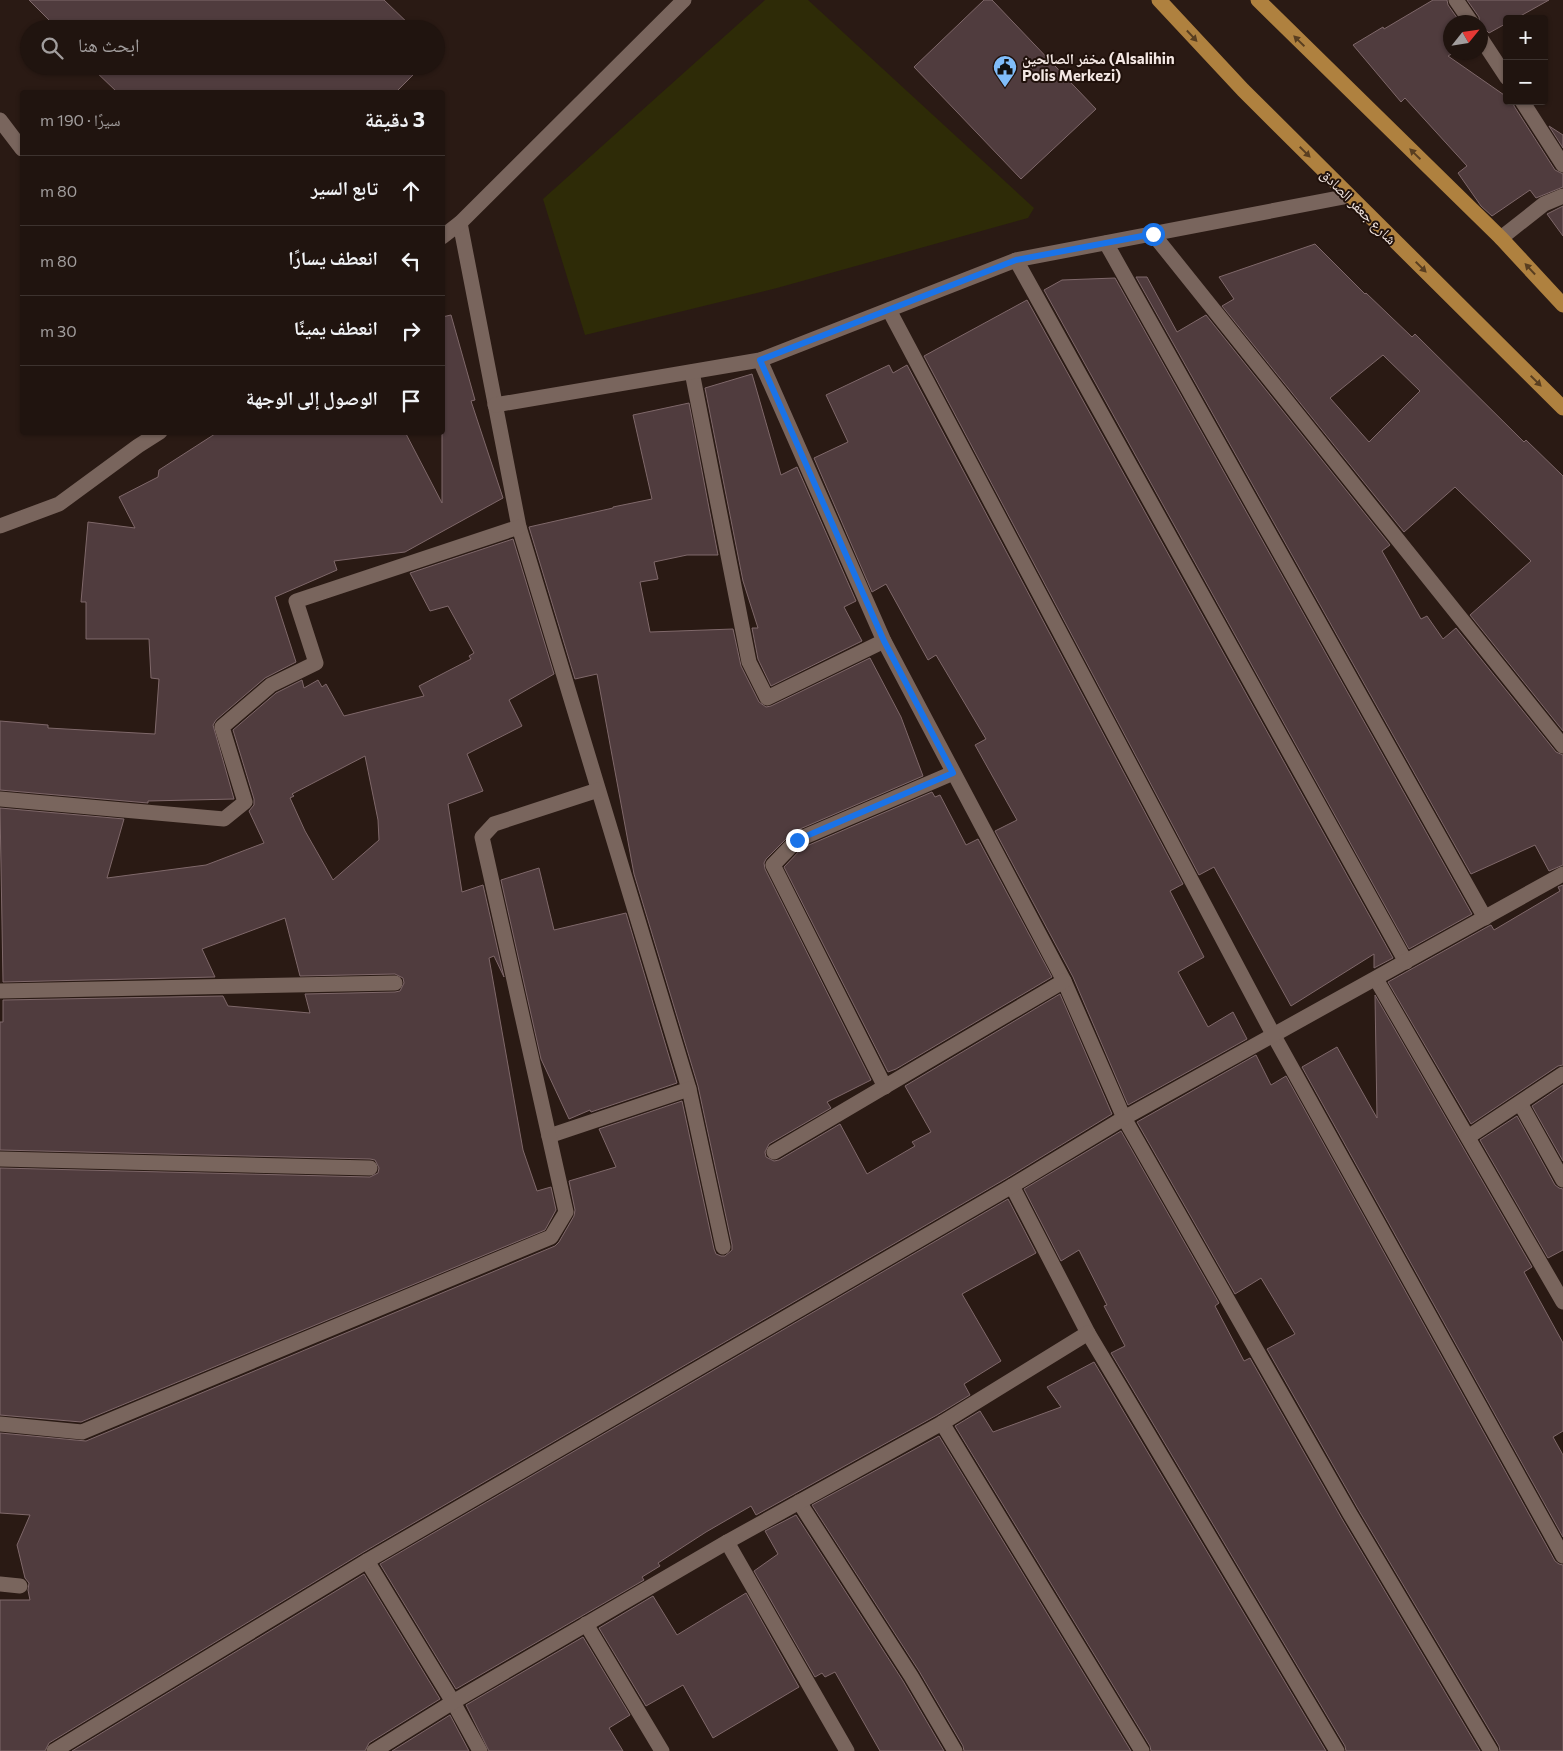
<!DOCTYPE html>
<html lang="ar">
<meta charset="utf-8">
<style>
:root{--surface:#20140f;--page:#2d211d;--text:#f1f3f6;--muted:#a29e9e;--line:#3d332f}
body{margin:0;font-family:Commissioner,"Noto Naskh Arabic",sans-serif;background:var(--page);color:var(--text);direction:rtl}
.controls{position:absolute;right:15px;top:15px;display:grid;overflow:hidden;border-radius:5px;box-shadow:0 1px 4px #0004}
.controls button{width:45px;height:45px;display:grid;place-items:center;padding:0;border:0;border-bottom:1px solid var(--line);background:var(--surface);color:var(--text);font:25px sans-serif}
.compass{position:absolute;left:1443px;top:15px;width:45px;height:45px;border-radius:50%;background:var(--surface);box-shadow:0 1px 4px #0004;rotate:60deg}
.stop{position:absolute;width:15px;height:15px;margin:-11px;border:4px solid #1a73e8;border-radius:50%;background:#fff}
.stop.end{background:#1a73e8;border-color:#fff;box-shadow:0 1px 5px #0008}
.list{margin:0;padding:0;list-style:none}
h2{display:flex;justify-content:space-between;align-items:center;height:65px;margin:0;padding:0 20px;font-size:21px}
h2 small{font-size:16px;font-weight:400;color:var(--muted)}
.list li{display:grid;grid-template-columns:32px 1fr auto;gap:15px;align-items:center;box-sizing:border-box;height:70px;padding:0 20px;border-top:1px solid var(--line)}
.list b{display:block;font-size:19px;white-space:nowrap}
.list em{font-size:16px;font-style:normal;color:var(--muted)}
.icon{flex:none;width:28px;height:28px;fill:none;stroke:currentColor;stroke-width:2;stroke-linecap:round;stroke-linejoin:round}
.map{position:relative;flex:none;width:1563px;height:1751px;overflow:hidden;direction:ltr}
.search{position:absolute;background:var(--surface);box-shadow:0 1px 4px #0004;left:20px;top:20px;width:425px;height:55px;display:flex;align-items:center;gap:12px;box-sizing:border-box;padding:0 18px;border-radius:28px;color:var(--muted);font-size:19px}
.panel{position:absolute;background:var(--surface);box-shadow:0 1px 4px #0004;left:20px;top:90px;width:425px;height:345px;border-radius:5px;direction:rtl}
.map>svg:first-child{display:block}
.green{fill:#2e2b07}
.building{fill:#503c3e;stroke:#7f686a;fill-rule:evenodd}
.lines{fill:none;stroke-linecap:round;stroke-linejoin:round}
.street{stroke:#79655d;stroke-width:15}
.primary{stroke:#af813f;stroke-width:15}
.oneway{fill:#593e20}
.route{stroke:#1a73e8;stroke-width:6}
.labels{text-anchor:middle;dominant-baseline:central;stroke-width:4;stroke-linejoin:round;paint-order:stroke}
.poi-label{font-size:15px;font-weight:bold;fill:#f3e7e3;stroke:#20110b;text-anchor:start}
.street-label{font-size:15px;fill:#f3e7e3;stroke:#20110b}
</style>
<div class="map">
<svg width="1563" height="1751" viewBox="0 0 1563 1751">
<rect width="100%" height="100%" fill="#2a1a14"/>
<polygon class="green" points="765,0 808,0 1034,208 1028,218 777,288 585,335 543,199"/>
<g class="building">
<polygon points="29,0 384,0 414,29 58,29"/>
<polygon points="984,0 992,0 1096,109 1021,179 914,67"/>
<polygon points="1433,0 1447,0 1448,5 1460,22 1450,22 1450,52 1455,52 1448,56 1507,97 1507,101 1513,101 1514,106 1555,170 1563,174 1563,187 1536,198 1530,190 1492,216 1481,206 1458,173 1467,166 1405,98 1401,102 1353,45 1383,27 1384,29"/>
<polygon points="1467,0 1549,0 1515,19 1507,19 1507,23 1489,33 1485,29 1480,28 1479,17"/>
<polygon points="94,66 422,66 396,92 117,92 92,68"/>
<polygon points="1549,126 1563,135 1563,148"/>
<polygon points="1563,206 1563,236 1547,214"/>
<path d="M1315,244L1365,294L1366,293L1412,337L1415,334L1524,442L1526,440L1563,476V731L1470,615L1531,561L1455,487L1404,532L1222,306L1234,299L1219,277ZM1383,355L1420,391L1369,442L1330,398Z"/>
<polygon points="1136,277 1147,277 1177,332 1206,315 1390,545 1382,551 1421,619 1427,616 1443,639 1456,628 1556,752 1563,755 1563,865 1549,871 1535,845 1471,874"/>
<polygon points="1115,278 1472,914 1409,949 1044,290 1062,280"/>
<polygon points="1027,300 1393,958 1374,968 1374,954 1291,1006 1214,867 1199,875 924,356"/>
<polygon points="451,315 475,400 471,401 503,498 405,552 334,561 337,570 275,597 296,662 265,678 216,720 213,725 234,799 148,801 148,803 0,790 0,721 48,725 48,728 155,734 159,679 151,678 149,639 86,639 86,602 81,602 88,522 135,528 119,497 158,477 159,470 218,432 405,432 442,503 442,317"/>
<polygon points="889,365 893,373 907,365 1183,884 1170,891 1204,957 1178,972 1208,1027 1233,1012 1247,1039 1128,1105 1073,977 995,831 1017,820 975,745 986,739 936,655 928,660 886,584 872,592 814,458 848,442 826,395"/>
<polygon points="752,374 781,475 797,467 856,601 844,607 862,641 771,686 758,659 752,628 758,628 743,581 705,388"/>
<polygon points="689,403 718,555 687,555 654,562 658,579 640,582 650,632 733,629 741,666 759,702 766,707 771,706 870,658 901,717 923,776 793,832 766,859 764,863 765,869 871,1080 827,1102 831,1108 769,1144 765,1152 766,1157 774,1161 779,1160 840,1124 867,1174 915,1146 912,1142 931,1132 905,1086 1060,994 1112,1114 1007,1178 362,1553 49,1743 45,1751 0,1751 0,1600 30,1600 28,1590 29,1583 25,1578 17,1545 30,1515 0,1513 0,1433 86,1441 555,1246 559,1242 574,1216 575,1210 569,1181 616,1167 599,1129 682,1101 714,1249 716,1254 721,1256 725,1256 732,1250 732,1245 698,1086 634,874 597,674 575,679 529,527 613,508 613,507 652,499 633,415"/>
<path d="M513,539L554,674L509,700L522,726L467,754L483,791L448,804L462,892L483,885L504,977L494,956L489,958L523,1150L537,1191L551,1187L556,1210L545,1230L81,1422L0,1415V1168L370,1177L378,1173L379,1168L375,1160L370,1159L0,1150V1022H3V1000L223,996L228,1006L310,1013L305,994L395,992L400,991L404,983L403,978L395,974L300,976L285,918L202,949L215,977L3,982L0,808L124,819L107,878L206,865L264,843L249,811L254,805V799L233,730L276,693L302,680L304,688L318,680L322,687L326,684L344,716L424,696L419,686L471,659L469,656L474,653L448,606L430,611L410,573ZM365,756L378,820L379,840L333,880L305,831L290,798L294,796L292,794Z"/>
<polygon points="932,792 935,797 940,795 966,845 978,839 1052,977 896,1069 888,1072 784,867 802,848"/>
<polygon points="539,868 554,930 626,913 677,1083 591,1112 590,1110 569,1119 541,1059 501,880"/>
<polygon points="1563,885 1563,1065 1558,1066 1471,1124 1388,982 1487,927 1491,925 1494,930 1560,891 1558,887"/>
<polygon points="1375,995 1532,1267 1524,1272 1563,1343 1563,1431 1553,1437 1563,1455 1563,1537 1302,1067 1337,1047 1377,1118"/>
<polygon points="1256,1055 1271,1085 1286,1076 1555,1561 1559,1564 1563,1565 1563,1751 1500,1751 1499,1746 1358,1509 1267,1349 1295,1334 1261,1278 1235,1294 1137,1122"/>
<polygon points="1563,1085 1563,1161 1532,1106"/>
<polygon points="1517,1116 1555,1185 1559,1188 1563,1189 1563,1250 1548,1258 1480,1140"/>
<polygon points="1121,1131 1219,1303 1215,1306 1244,1361 1250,1358 1342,1519 1480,1751 1346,1751 1345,1746 1111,1353 1125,1346 1104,1306 1107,1305 1079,1250 1061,1261 1024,1189"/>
<polygon points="1008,1199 1036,1253 962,1294 1001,1361 964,1384 970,1395 937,1415 756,1515 751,1506 706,1532 658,1563 660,1566 642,1577 644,1580 456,1689 380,1564"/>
<polygon points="1094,1362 1326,1751 1151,1751 1150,1746 955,1426 980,1411 993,1432 1061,1407 1047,1387"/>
<polygon points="939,1436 1131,1751 964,1751 963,1746 919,1671 812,1505"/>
<polygon points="796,1515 903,1681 944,1751 880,1751 835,1672 825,1677 822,1673 815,1677 754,1571 778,1554 765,1531"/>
<polygon points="364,1574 440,1699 369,1743 365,1751 72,1751"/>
<polygon points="746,1593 799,1687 713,1738 683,1685 646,1706 599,1628 653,1596 677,1635"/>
<polygon points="583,1637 630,1715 609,1728 623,1751 489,1751 466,1705"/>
<polygon points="450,1715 469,1751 392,1751"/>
</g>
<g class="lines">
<g class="street">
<polyline points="1456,0 1471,22"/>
<polyline points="1480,37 1507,78"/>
<polyline points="1522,101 1563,165"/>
<polyline points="0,120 22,149"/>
<polyline points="460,223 519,527 689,1089 723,1247"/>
<polyline points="1153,234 1563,746"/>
<polyline points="442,237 460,223 684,0"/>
<polyline points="1501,238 1544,204 1563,196"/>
<polyline points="1106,243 1485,918"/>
<polyline points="1016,260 1406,962"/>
<polyline points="889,310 1274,1036 1563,1556"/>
<polyline points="760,360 884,641 1064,981 1124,1118 1350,1514 1491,1751"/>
<polyline points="692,372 749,662 767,698 884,641"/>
<polyline points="495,405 760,360 1016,260 1349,196"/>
<polyline points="0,526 59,504 138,446 160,432"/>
<polyline points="0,799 224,819 245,802 222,727 271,685 316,663 296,601 519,527"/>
<polyline points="1376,979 1563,1302"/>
<polyline points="0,991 395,983"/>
<polyline points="885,1087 773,865 797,840 953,773"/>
<polyline points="1520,1103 1563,1180"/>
<polyline points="549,1136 689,1089"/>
<polyline points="1468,1137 1563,1074"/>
<polyline points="774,1152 1064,981"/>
<polyline points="0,1159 370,1168"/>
<polyline points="1012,1186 1088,1333 1337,1751"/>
<polyline points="942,1423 1142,1751"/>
<polyline points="0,1424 82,1432 551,1237 566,1212 482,837 494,824 598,790"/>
<polyline points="799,1502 911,1676 955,1751"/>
<polyline points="727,1542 847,1751"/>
<polyline points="367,1561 453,1702 480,1751"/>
<polyline points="0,1584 20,1586"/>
<polyline points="586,1624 662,1751"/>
<polyline points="54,1751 367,1561 1012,1186 1124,1118 1563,874"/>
<polyline points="374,1751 453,1702 727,1542 942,1423 1088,1333"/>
</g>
<g class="primary">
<polyline points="1159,0 1243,90 1563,408"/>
<polyline points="1258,0 1501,238 1563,305"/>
</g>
</g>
<defs><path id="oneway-solid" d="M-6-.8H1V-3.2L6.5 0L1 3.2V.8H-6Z" transform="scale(1.25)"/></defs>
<g class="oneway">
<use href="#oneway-solid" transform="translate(1192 36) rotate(47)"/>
<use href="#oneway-solid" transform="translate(1299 41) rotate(-136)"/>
<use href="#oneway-solid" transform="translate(1305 152) rotate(45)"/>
<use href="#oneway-solid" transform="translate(1415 154) rotate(-136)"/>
<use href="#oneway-solid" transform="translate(1421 267) rotate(45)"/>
<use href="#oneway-solid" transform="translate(1530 269) rotate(-133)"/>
<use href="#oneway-solid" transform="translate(1536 381) rotate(45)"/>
</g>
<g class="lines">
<polyline class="route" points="797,840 953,773 884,641 760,360 1016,260 1153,234"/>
</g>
<defs>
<g id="civic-pin" transform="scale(1.25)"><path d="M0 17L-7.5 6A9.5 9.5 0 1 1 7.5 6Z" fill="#80bdfa" stroke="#20110b"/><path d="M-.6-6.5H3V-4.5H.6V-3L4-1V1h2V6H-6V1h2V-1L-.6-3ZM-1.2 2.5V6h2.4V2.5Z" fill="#111"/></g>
</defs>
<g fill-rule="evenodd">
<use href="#civic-pin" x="1005" y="67"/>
</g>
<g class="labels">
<g class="poi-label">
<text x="1022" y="58">مخفر الصالحين (Alsalihin<tspan x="1022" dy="17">Polis Merkezi)</tspan></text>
</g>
<g class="street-label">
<text transform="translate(1359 206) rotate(45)">شارع جعفر الصادق</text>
</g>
</g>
</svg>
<div class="controls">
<button>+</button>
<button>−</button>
</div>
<svg class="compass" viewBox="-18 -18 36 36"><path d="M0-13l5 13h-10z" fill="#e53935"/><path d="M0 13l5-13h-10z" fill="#a29e9e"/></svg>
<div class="stop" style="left:1153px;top:234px"></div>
<div class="stop end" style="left:797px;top:840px"></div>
<div class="search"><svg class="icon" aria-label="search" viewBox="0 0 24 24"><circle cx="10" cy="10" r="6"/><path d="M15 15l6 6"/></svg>ابحث هنا</div>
<section class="panel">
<h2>3 دقيقة<small>سيرًا · 190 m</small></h2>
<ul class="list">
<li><svg class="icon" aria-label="ahead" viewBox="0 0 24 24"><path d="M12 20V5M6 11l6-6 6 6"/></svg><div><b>تابع السير</b></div><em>80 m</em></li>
<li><svg class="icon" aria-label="left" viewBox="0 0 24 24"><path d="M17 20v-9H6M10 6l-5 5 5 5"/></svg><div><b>انعطف يسارًا</b></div><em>80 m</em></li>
<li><svg class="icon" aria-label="right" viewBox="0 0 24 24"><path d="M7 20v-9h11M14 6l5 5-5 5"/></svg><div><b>انعطف يمينًا</b></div><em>30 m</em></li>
<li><svg class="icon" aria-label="arrive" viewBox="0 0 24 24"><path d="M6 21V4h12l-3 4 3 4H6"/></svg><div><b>الوصول إلى الوجهة</b></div></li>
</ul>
</section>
</div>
